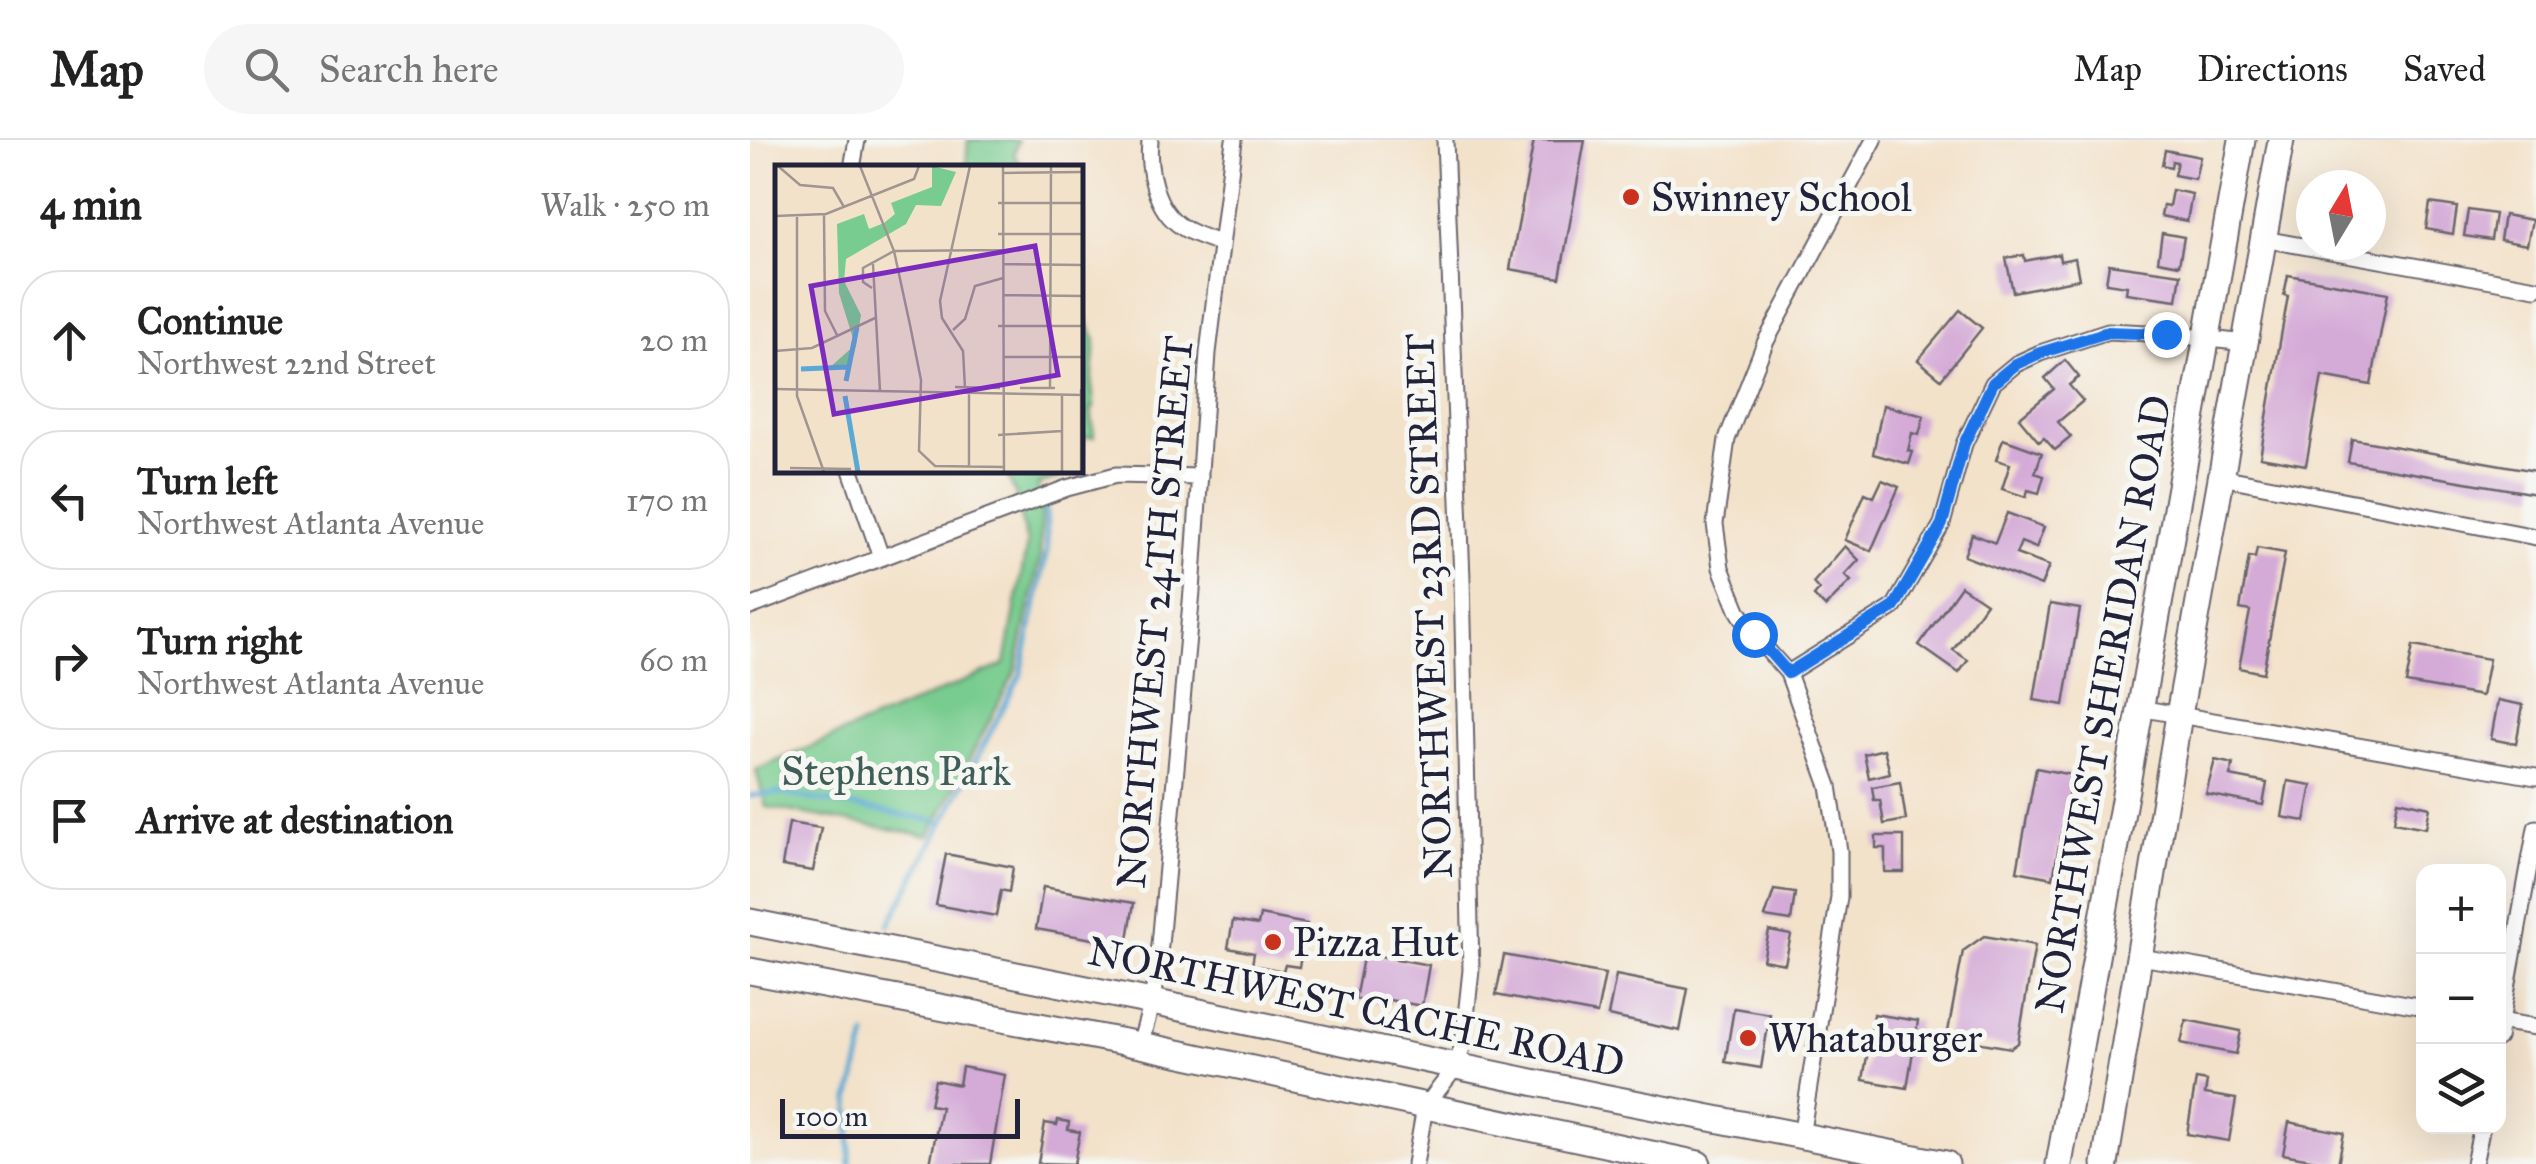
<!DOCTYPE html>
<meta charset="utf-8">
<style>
:root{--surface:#fff;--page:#f6f6f6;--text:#222;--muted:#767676;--line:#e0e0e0}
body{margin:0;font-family:"IM FELL Great Primer",serif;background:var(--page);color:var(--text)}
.controls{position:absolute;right:30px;bottom:30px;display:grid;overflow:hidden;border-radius:20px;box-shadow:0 10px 40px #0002}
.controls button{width:90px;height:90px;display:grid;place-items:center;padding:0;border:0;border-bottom:2px solid var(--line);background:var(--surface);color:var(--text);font:50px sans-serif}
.compass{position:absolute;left:1546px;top:30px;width:90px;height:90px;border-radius:50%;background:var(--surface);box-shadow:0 10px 40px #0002;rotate:10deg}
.scale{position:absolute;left:30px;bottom:25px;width:240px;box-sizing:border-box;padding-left:10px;border:5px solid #22223b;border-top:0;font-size:28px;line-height:35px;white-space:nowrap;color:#22223b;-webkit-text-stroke:8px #f6f6f2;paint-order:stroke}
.stop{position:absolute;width:30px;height:30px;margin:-22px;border:8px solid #1a73e8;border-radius:50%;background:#fff}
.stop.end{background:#1a73e8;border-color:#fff;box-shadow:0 2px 10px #0008}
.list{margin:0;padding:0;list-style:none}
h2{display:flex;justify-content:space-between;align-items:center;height:130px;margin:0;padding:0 40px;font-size:42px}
h2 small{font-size:32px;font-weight:400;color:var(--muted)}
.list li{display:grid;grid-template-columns:65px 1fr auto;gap:30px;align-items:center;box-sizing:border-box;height:140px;margin:0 20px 20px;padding:0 20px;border:2px solid var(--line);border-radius:40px}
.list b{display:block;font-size:38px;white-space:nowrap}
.list p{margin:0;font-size:32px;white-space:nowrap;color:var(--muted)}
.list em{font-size:32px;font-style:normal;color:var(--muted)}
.icon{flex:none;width:55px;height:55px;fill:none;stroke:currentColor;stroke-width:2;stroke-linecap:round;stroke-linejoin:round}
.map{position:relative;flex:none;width:1786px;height:1024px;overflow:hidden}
header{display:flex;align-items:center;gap:60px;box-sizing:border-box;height:140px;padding:0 50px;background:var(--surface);border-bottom:2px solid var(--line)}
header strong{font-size:48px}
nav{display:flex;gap:55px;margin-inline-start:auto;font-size:35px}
.search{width:700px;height:90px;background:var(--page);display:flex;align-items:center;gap:25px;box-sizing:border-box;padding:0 35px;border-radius:55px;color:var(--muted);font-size:38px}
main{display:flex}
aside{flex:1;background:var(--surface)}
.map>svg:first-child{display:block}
.green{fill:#78cc8f;stroke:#4d7765;stroke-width:2.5}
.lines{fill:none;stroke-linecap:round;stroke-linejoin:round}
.stream{stroke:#59a9d4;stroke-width:5}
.building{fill:#d4aad7}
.minor-casing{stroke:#6b656d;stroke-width:19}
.primary-casing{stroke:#6b656d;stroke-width:29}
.minor{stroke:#fff;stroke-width:15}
.primary{stroke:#fff;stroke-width:25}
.route{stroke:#1a73e8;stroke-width:12}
.poi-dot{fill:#c8321e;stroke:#f6f6f2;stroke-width:4}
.labels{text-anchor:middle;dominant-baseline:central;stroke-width:10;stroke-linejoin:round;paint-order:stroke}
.poi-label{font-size:40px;fill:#22223b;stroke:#f6f6f2;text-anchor:start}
.street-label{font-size:40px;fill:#22223b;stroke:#f6f6f2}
.park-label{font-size:40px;fill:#405e58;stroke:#f6f6f2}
.inset-river{fill:none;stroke:#59a9d4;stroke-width:5}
.inset-road{fill:none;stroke:#9f9591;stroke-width:2.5}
.view{fill:#7b2cbf;fill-opacity:0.15;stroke:#7b2cbf;stroke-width:5}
.inset-edge{fill:none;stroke:#22223b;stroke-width:5}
</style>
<header>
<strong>Map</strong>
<div class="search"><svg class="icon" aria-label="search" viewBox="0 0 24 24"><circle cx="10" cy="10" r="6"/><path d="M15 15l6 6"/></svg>Search here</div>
<nav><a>Map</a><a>Directions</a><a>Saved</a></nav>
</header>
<main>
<aside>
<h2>4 min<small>Walk · 250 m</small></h2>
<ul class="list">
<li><svg class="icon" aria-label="ahead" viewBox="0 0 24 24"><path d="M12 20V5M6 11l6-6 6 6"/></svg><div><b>Continue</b><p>Northwest 22nd Street</p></div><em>20 m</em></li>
<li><svg class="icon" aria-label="left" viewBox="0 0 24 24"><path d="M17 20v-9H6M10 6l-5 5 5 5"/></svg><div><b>Turn left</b><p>Northwest Atlanta Avenue</p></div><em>170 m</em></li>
<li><svg class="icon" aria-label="right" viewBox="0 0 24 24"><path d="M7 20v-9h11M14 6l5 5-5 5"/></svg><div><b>Turn right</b><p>Northwest Atlanta Avenue</p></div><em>60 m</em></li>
<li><svg class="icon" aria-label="arrive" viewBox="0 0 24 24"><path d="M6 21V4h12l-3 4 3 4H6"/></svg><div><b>Arrive at destination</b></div></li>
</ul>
</aside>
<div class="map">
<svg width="1786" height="1024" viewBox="0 0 1786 1024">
<rect width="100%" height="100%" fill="#f6f6f2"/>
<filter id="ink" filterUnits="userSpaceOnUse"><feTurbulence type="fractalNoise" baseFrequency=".01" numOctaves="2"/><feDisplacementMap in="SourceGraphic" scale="20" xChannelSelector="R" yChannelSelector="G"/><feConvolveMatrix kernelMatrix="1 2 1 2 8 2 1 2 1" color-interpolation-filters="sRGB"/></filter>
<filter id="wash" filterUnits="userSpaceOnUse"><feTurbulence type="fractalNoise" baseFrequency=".0048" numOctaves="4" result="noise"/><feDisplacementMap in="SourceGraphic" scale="40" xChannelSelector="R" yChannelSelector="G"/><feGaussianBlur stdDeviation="2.25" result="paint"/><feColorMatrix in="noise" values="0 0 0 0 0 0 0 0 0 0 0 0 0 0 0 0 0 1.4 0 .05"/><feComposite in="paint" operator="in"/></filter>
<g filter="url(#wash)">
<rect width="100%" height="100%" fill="#f3e2ca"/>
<g class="green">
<polygon points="218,0 268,0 264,13 270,27 216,27"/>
<polygon points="330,166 346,200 342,245 344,268 341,269 344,297 334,297 330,322"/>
<polygon points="255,330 329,330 288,345 292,367 290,419 266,530 179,696 16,667 6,630 255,524 277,404 265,353"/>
</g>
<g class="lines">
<g class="stream">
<polyline points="0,656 28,653 193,682"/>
<polyline points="139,785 271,534 297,410 296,367"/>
<polyline points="100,1024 100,959 116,896"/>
</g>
</g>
<g id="blocks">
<g class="building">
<polygon points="784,0 835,0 810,138 760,129"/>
<polygon points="1415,10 1450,17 1445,39 1424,35 1427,22 1422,21 1421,27 1412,25"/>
<polygon points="1422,50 1442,54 1437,81 1411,76 1413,65 1419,66"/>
<polygon points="1680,63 1707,67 1703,94 1676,89"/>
<polygon points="1718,70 1745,74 1741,100 1714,96"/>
<polygon points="1754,75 1782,80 1777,105 1750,100"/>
<polygon points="1412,93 1434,97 1429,125 1408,121"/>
<polygon points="1309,114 1310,121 1325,118 1329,139 1263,152 1256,118 1274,115 1275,121"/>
<polygon points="1359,124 1431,134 1427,160 1376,153 1377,146 1356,143"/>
<polygon points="1538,135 1638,153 1621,245 1572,236 1556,325 1510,317 1538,156 1534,155"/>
<polygon points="1210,170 1232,188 1191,239 1168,220"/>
<polygon points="1315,220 1329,237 1319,245 1333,261 1308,282 1321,297 1305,310 1294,298 1289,302 1269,278 1304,249 1295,238"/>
<polygon points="1133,265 1174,276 1169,295 1162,293 1158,311 1163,312 1159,324 1123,314"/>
<polygon points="1253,299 1292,313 1285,333 1294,336 1289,353 1278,350 1276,357 1252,349 1260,324 1246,320"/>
<polygon points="1602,299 1786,331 1786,354 1598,322"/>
<polygon points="1132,340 1149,347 1121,411 1095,400 1115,353 1124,357"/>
<polygon points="1257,373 1294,387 1286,408 1271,402 1266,414 1299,426 1291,446 1214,416 1222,394 1245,403"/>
<polygon points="1095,406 1109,420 1095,435 1101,441 1075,467 1064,456 1069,450 1063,443"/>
<polygon points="1507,408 1535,413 1513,533 1489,528 1500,471 1490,469 1499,417 1505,418"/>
<polygon points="1211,446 1236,463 1203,510 1218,520 1209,533 1169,505"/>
<polygon points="1300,464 1330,469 1314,565 1284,560"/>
<polygon points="1663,506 1739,519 1732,556 1656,543"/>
<polygon points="1748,560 1773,565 1766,604 1741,599"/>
<polygon points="1134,609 1140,633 1119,638 1114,614"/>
<polygon points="1465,620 1483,624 1480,636 1517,643 1513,665 1456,654"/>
<polygon points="1286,628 1322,635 1303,738 1267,731"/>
<polygon points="1538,641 1562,645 1555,681 1532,677"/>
<polygon points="1150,642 1156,680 1134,684 1130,660 1124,660 1122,647"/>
<polygon points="1648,660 1680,667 1676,688 1644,682"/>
<polygon points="39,683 71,688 63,731 32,726"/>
<polygon points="1126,696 1154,696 1154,732 1135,732 1135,708 1126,708"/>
<polygon points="196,714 263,727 259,752 251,750 246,776 186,765"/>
<polygon points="293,747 384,763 377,805 286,789"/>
<polygon points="1024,750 1045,753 1041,781 1015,777"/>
<polygon points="510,775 557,784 549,827 535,825 533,831 502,825 504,813 478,808 483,781 508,785"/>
<polygon points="1019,791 1041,795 1035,824 1013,820"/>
<polygon points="1234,796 1285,805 1268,903 1261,908 1197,897 1213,811"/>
<polygon points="614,813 679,825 672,866 639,860 637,865 605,859"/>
<polygon points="754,815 855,834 847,874 746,855"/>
<polygon points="866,835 938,849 930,891 858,876"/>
<polygon points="984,868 1020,874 1011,928 975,922"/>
<polygon points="1124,874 1168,881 1157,948 1113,940"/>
<polygon points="1436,880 1491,891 1486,914 1431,903"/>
<polygon points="212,927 255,935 240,1024 180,1024 191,967 180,965 185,940 209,945"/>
<polygon points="1446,939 1457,941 1455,954 1486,959 1479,1001 1437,994"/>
<polygon points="308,980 319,982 318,990 330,992 324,1024 288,1023 295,983 307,985"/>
<polygon points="1539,982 1594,993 1588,1024 1533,1014"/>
</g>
</g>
</g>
<g filter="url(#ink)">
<use href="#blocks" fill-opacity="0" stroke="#6b656d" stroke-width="2.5"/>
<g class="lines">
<g class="minor-casing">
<g id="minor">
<path d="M400,0C397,29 405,70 432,87C442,94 457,98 469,103"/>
<polyline points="102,28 107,0"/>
<polyline points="1513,99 1786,148"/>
<polyline points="101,330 131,417"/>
<polyline points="1471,337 1786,397"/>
<polyline points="0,467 317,348 366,335 450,337"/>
<polyline points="1038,533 1144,467 1192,384 1214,304 1243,243 1266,224 1290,213 1358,191 1417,194 1495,203"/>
<polyline points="1389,568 1786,637"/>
<polyline points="1391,817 1674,867"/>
<polyline points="1748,881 1786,887"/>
<polyline points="1748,898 1786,688"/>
<polyline points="390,905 402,862 410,805 442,451 458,213 484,0"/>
<polyline points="1051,997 1089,757 1089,711 1079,646 1038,533 1003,494 988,470 971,428 965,384 977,299 1015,203 1124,0"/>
<polyline points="665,1024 675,967 705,928 713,905 721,830 712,439 695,0"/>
<polyline points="1724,1024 1732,986"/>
</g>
</g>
<g class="primary-casing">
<g id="primary">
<polyline points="0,782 402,862 853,957 1196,1024"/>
<polyline points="0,831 390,905 948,1024"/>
<polyline points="1309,1024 1492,0"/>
<polyline points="1355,1024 1429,575 1531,0"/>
</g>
</g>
<use href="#minor" class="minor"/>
<use href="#primary" class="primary"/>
</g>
</g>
<g class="lines" filter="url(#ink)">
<polyline class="route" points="1004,494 1038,533 1144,467 1192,384 1214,304 1243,243 1266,224 1290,213 1358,192 1416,194"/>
</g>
<g class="poi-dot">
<circle cx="881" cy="57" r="10"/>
<circle cx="523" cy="802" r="10"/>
<circle cx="998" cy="898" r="10"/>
</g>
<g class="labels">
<g class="poi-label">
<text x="901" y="57">Swinney School</text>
<text x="543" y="802">Pizza Hut</text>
<text x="1018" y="898">Whataburger</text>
</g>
<g class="street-label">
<text transform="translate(679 466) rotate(-92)">NORTHWEST 23RD STREET</text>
<text transform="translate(405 472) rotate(-85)">NORTHWEST 24TH STREET</text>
<text transform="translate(1353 564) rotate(-80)">NORTHWEST SHERIDAN ROAD</text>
<text transform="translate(606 867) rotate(12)">NORTHWEST CACHE ROAD</text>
</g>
<g class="park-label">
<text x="146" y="631">Stephens Park</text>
</g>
</g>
<g transform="translate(25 25)">
<rect width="308" height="308" fill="#f3e2ca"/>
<path d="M157,1L181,7L166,41L141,40L131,59L71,94L69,116L86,150L81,181L74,204H53L80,180L64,128L62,59L89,49L94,64L109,58L120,49L116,38L157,22Z" fill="#78cc8f"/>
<path class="inset-river" d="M26,204L73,202M71,216L82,162M70,231L83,307"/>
<path class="inset-road" d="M3,1L25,20L58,23L69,42M85,1L119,86L135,160L146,215L144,286L160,301L229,302M228,1L229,307M228,8L308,7M223,38H308M49,50L50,146L62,170M0,51L51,49L139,14L144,1M22,52V231L49,307M223,69H308M98,99L105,226M229,99L308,100M97,123L88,117V103L119,86L228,85M229,130L308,131M223,161H308M178,165L190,154L200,121L228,113M0,186L37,183L100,153M229,192H308M180,222L225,223M190,223L188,186L167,153L165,136L195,1M245,223H280M275,223L276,1M0,224L308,230M287,230V307M223,270L287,266M194,302V229M15,303L76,304M306,307V224"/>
<path class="view" d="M260,81L283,210L59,249L36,121Z"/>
<rect width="308" height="308" class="inset-edge"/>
</g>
</svg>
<div class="controls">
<button>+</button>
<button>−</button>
<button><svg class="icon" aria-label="layers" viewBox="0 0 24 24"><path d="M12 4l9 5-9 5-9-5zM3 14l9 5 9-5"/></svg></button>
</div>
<svg class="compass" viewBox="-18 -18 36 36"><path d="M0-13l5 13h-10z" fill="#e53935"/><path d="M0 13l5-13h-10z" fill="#767676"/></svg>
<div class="scale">100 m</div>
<div class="stop" style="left:1004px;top:494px"></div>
<div class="stop end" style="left:1416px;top:194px"></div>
</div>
</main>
